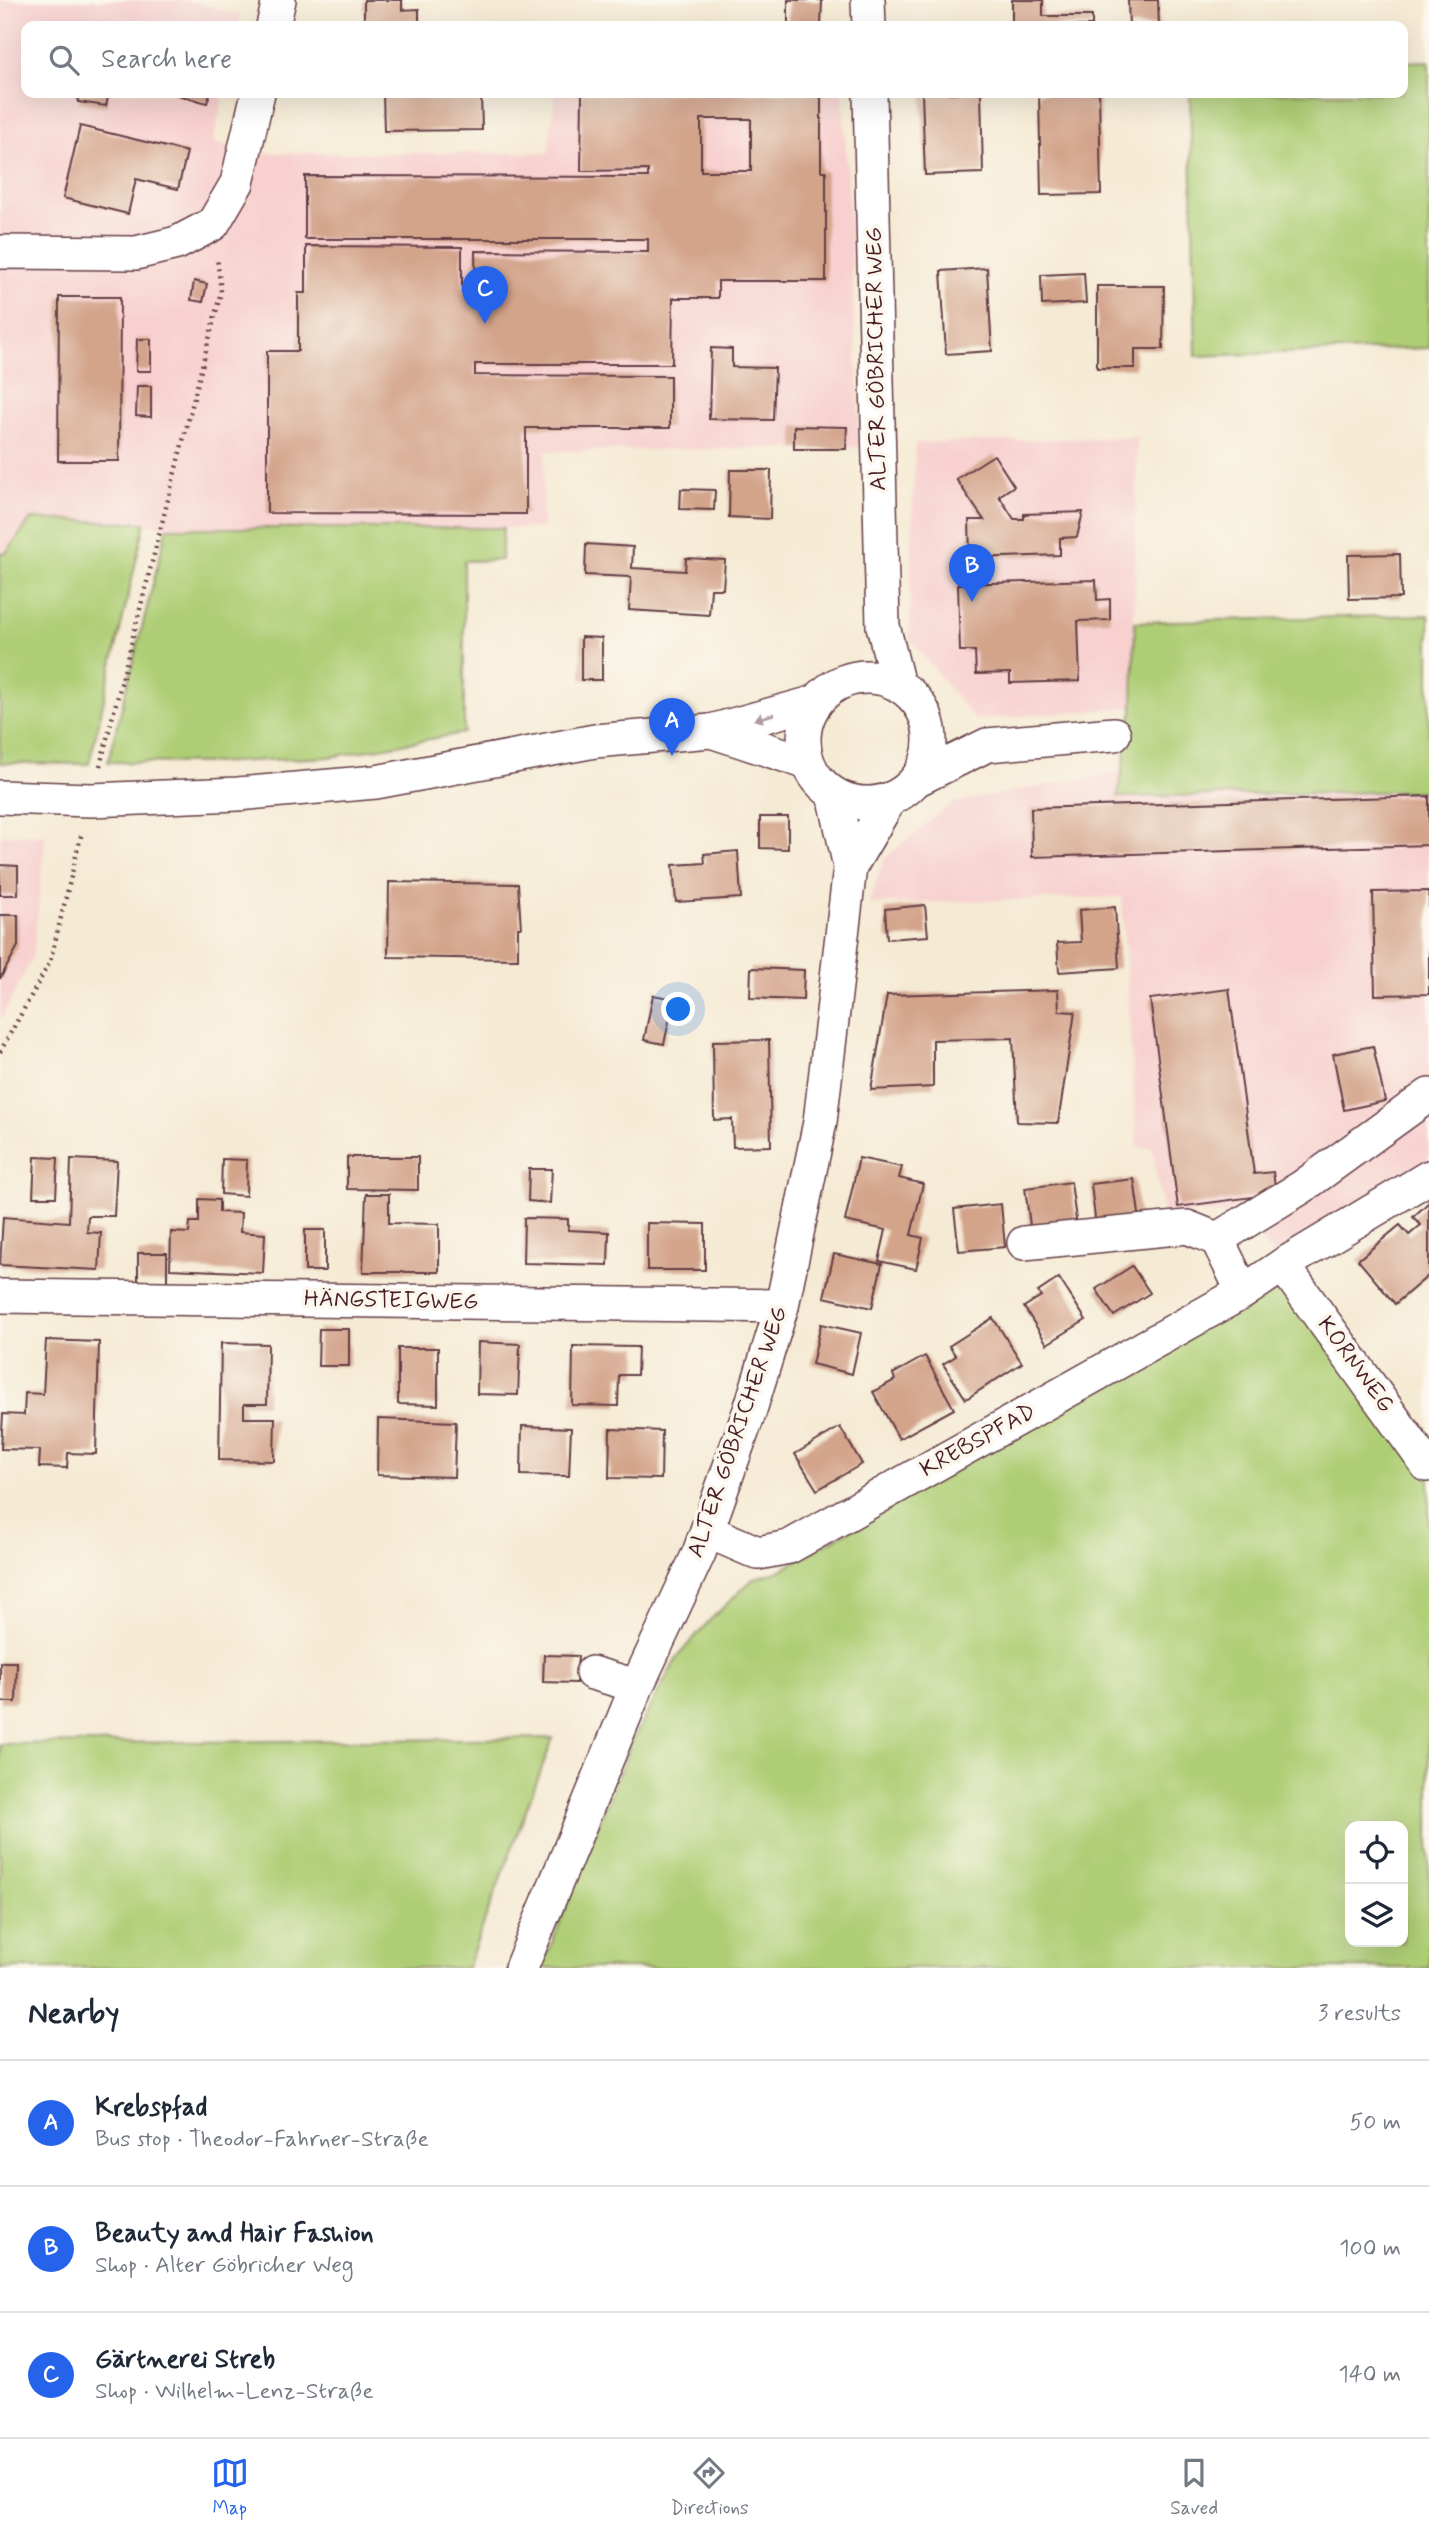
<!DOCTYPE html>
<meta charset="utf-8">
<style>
:root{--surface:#fff;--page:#f6f6f7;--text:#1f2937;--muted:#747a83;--line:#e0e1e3;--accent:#2563eb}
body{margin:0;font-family:Mynerve,sans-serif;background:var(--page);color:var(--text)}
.controls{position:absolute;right:21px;bottom:21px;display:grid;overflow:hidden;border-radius:14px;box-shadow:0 7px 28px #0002}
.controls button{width:63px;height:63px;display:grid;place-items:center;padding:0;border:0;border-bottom:2px solid var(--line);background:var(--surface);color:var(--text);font:35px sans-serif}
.you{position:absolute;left:679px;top:1010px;width:24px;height:24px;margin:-18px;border:5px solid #fff;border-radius:50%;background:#1a73e8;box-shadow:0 0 0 10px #1a73e833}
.badge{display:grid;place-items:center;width:46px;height:46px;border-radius:50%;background:var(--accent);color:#fff;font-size:23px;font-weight:700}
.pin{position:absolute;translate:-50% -58px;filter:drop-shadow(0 2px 4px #0008)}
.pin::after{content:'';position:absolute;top:37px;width:24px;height:21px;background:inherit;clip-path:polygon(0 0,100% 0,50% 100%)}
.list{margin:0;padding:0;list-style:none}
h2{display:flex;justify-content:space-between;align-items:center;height:91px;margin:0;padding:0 28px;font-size:30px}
h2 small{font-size:23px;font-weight:400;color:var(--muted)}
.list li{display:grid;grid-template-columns:46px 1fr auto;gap:21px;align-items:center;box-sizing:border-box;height:126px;padding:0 28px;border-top:2px solid var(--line)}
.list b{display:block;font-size:26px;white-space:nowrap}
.list p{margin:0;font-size:23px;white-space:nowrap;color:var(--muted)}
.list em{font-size:23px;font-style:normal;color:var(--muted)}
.icon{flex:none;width:38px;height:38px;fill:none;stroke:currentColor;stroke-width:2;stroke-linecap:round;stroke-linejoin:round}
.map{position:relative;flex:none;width:1429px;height:1968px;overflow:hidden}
.search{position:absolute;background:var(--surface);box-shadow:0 7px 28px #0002;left:21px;right:21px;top:21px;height:77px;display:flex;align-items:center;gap:18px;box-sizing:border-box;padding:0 24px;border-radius:14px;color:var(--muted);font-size:26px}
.sheet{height:469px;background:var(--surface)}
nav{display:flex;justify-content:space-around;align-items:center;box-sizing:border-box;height:98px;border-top:2px solid var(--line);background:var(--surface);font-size:19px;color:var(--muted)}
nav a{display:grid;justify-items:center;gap:4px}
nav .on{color:var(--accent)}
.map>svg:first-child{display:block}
.built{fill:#f7d0cf}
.green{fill:#aece75;stroke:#7c7650;stroke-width:2;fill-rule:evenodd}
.building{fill:#d3a38a;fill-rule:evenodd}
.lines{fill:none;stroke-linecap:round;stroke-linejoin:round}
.minor-casing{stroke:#643d44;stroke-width:36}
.path{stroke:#643d44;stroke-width:4.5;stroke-dasharray:2 5;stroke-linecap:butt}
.minor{stroke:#fff;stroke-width:33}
.oneway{fill:#ae9aa0}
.labels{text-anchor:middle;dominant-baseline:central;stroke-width:7;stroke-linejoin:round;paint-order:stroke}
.street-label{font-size:23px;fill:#4a1f2b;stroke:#fbf7ec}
</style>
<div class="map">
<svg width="1429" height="1968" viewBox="0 0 1429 1968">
<rect width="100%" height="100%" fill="#fbf7ec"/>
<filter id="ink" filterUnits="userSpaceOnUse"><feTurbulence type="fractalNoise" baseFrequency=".0143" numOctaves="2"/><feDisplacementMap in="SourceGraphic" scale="14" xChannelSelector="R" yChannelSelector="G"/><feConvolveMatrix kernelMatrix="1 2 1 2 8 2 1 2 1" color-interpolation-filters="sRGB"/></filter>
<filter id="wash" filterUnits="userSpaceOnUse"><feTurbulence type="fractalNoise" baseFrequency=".00686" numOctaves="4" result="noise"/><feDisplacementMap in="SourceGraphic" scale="28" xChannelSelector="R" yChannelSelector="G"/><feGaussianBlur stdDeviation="1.57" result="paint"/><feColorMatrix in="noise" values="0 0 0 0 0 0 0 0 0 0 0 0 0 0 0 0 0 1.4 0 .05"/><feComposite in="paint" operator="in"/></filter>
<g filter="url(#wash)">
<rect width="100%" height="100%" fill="#f5ead4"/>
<g class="built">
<polygon points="0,0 186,0 240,15 238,26 26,26 26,93 224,93 213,143 263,153 548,153 555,93 843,93 861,447 545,451 542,528 167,528 145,523 31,519 5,554 0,553"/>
<polygon points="1137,437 1133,707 975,720 909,638 915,443"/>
<polygon points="1122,771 1118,797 1429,791 1429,1163 1275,1257 1240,1215 1163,1213 1152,1147 1137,1148 1122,897 868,904 884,859 952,803"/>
<polygon points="0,835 46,835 33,956 0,1021"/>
</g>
<g class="green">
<polygon points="1429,61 1429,348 1196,356 1190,93 1403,93 1403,62"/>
<polygon points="31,519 145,523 89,764 0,763 0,553 6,553"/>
<polygon points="167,528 503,528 501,560 464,561 464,733 330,757 212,763 108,762"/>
<polygon points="1429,615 1429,791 1118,797 1133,707 1135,622"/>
<path d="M1272,1285L1288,1286L1429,1476V1968H542L631,1743L678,1656L710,1620L753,1579L779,1571ZM1350,1826H1403V1942H1350Z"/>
<polygon points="553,1738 467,1968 0,1968 0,1744"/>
</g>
<g id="blocks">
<g class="building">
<polygon points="364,0 402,0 402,10 419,9 419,26 364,26"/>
<polygon points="788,0 822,0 821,26 788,26"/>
<polygon points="1012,0 1043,0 1043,16 1092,16 1092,26 1012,26"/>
<polygon points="1128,0 1158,0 1159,26 1129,26"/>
<polygon points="322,21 348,22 348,26 322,26"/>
<polygon points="80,93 109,93 106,106 78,102"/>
<polygon points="171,93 210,93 207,103"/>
<polygon points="383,93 481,93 482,130 384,131"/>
<path d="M582,93H821V171H826V281H718V298H673L672,364H475V375L670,376V428H526V514L267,513V351H298V293H306V246L462,247V293H476L475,251L648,252V239H305V176L648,177V170L581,171ZM701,119H751V171H701Z"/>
<polygon points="922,93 981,93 983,173 925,175"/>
<polygon points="1039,93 1099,93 1101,194 1041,195"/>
<polygon points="80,126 187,152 178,189 136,179 128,214 63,198"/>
<polygon points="987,268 992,351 946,354 941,271"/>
<polygon points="1084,273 1086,303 1042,305 1041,275"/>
<polygon points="194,281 207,284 203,302 191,300"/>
<polygon points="1097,286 1164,286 1163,349 1135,349 1135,368 1097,368"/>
<polygon points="59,297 120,297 119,461 58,461"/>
<polygon points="137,339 151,339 151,371 136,371"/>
<polygon points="711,348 732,349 732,367 775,368 773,420 709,419"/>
<polygon points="137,386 151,386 151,417 136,416"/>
<polygon points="794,426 847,427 846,449 794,449"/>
<polygon points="994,455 1014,486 999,496 1014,519 1024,519 1024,514 1083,512 1077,537 1060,538 1060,555 970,558 969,520 984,520 956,479"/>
<polygon points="730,470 771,470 770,519 729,517"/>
<polygon points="681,489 715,490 714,510 680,509"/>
<polygon points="586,544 633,547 632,568 685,571 686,558 725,560 723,589 711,589 709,615 629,610 631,577 585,575"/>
<polygon points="1400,554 1401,598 1349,599 1348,555"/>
<polygon points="1096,580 1097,600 1110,599 1110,620 1078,621 1080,681 1010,683 1010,673 976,674 975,651 960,651 958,584"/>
<polygon points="581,637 602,638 602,680 581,680"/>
<polygon points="1429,796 1429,845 1032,857 1031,808"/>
<polygon points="760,817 788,817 788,849 760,848"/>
<polygon points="738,851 741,898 676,902 673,865 705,863 704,854"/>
<polygon points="0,865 18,866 18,895 0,895"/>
<polygon points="389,882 518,884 521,928 518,928 518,959 388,957"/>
<polygon points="1429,891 1429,994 1375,995 1373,892"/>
<polygon points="925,905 928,936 887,939 885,909"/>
<polygon points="1115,907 1119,968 1059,972 1057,943 1081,942 1079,910"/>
<polygon points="0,915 18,915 18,946 0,979"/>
<polygon points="751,968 804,970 803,1000 750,998"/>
<polygon points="1229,989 1254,1174 1273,1172 1276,1194 1178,1207 1150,999"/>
<polygon points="1058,990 1059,1011 1075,1012 1058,1123 1017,1122 1013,1038 933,1040 933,1087 871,1090 887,995"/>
<polygon points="653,995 674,999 664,1044 644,1040"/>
<polygon points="769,1040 771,1146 733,1147 732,1119 714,1120 713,1041"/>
<polygon points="1373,1046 1385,1101 1344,1110 1333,1054"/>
<polygon points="35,1157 58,1158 56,1197 33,1197"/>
<polygon points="347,1157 418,1157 418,1190 347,1189"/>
<polygon points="859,1158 902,1167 899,1178 923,1184 911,1235 923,1238 916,1269 879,1261 886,1230 845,1221"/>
<polygon points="71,1159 117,1161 114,1216 88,1216 87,1232 101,1233 99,1270 0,1265 3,1217 69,1222"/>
<polygon points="222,1159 247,1160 246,1196 221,1194"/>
<polygon points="529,1169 552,1169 550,1203 528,1201"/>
<polygon points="1134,1179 1140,1221 1096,1227 1091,1184"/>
<polygon points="1071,1182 1077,1227 1031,1233 1025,1188"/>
<polygon points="366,1194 389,1194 389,1223 439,1224 439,1272 363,1272"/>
<polygon points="199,1199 219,1200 219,1212 241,1213 240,1232 265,1234 263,1273 170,1269 171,1232 189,1233 190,1222 199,1222"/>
<polygon points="1429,1202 1429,1275 1395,1304 1358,1260 1400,1225 1409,1235 1421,1225 1413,1217"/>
<polygon points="1001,1204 1005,1247 959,1251 954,1209"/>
<polygon points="524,1218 568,1219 568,1230 609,1232 608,1265 523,1263"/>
<polygon points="647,1223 705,1224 705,1270 647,1270"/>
<rect x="305" y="1230" width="20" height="41"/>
<polygon points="138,1253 167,1253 167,1283 138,1282"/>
<polygon points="834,1254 882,1264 872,1308 824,1297"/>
<polygon points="1132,1266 1150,1293 1114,1316 1096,1289"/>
<polygon points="1059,1278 1086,1320 1047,1344 1024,1307 1041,1296 1038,1292"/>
<polygon points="993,1318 1022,1363 966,1399 943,1364 956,1356 949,1346"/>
<polygon points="821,1324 861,1333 852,1374 812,1364"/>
<polygon points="319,1329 349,1329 349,1366 318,1366"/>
<polygon points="46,1340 99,1342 96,1454 68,1453 67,1468 39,1467 40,1450 1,1449 3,1414 24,1415 25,1393 43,1394"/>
<polygon points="478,1342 520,1344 518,1395 477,1394"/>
<polygon points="221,1343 268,1344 267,1404 244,1404 244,1418 275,1418 274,1461 219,1460"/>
<polygon points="573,1346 638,1347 637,1375 619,1375 618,1406 572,1405"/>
<polygon points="398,1348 438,1348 438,1405 398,1404"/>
<polygon points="925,1356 954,1409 899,1439 873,1392 895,1380 893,1374"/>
<polygon points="378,1419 456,1422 454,1477 377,1475"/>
<polygon points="522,1426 571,1428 569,1476 521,1475"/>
<polygon points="840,1427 862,1464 817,1490 795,1454"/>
<polygon points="610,1429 662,1431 661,1479 609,1478"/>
<polygon points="544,1655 578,1656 576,1683 543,1682"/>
<polygon points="0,1662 17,1662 16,1702 0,1702"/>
</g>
</g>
</g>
<g filter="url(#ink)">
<use href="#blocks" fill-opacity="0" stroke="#643d44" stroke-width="2"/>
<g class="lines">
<g class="minor-casing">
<g id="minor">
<polyline points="868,0 869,26"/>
<polyline points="273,26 279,0"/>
<polyline points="870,93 883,626 898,685"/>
<polyline points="0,252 136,253 177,243 213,224 237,183 258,93"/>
<circle cx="867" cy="740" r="63"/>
<polyline points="711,731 808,763"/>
<polyline points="916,780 987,745 1114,734"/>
<polyline points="0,797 91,800 238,794 376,782 595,741 711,731 816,702"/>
<polyline points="850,867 890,799"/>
<polyline points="1217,1239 1302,1187 1429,1095"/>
<polyline points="1024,1243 1187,1227 1217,1239 1243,1292"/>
<polyline points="1283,1265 1427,1465 1429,1463"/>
<polyline points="0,1296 782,1306"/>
<polyline points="707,1531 758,1553 789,1547 1243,1292 1283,1265 1429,1177"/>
<polyline points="592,1673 637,1686"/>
<polyline points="521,1968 637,1686 699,1553 750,1410 782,1306 820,1122 850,867 834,794"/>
</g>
</g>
<g class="path">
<polyline points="100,766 221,292 217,258"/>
<polyline points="0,1052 50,962 82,832"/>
</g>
<use href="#minor" class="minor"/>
</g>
<defs><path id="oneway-solid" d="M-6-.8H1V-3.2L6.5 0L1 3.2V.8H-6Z" transform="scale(1.75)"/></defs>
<use class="oneway" href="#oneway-solid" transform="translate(764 717) rotate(164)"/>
</g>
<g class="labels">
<g class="street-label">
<text transform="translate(877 359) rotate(-91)">ALTER GÖBRICHER WEG</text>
<text transform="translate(391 1301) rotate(1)">HÄNGSTEIGWEG</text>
<text transform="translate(1355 1365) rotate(54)">KORNWEG</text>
<text transform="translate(738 1432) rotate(-71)">ALTER GÖBRICHER WEG</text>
<text transform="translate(978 1441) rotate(-29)">KREBSPFAD</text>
</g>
</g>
</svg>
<div class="controls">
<button><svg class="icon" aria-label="locate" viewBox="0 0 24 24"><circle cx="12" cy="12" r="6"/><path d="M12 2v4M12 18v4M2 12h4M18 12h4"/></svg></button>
<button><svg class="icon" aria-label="layers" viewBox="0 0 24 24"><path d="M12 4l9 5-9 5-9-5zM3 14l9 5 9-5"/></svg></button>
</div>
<div class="you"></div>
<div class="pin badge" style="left:672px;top:756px">A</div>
<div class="pin badge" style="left:972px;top:602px">B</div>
<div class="pin badge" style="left:485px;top:324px">C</div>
<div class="search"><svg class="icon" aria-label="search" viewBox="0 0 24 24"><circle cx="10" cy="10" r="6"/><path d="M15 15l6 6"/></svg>Search here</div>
</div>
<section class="sheet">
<h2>Nearby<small>3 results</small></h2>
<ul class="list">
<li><span class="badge">A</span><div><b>Krebspfad</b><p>Bus stop · Theodor-Fahrner-Straße</p></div><em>50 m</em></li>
<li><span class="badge">B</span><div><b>Beauty and Hair Fashion</b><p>Shop · Alter Göbricher Weg</p></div><em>100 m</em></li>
<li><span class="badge">C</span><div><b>Gärtnerei Streb</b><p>Shop · Wilhelm-Lenz-Straße</p></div><em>140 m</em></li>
</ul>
</section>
<nav>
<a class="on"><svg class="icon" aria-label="map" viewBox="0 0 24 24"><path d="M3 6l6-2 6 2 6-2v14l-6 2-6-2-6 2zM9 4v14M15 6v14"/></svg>Map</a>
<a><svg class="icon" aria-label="directions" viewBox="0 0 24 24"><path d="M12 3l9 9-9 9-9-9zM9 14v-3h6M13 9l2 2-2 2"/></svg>Directions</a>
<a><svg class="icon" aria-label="saved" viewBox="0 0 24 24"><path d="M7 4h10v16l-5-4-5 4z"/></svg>Saved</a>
</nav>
